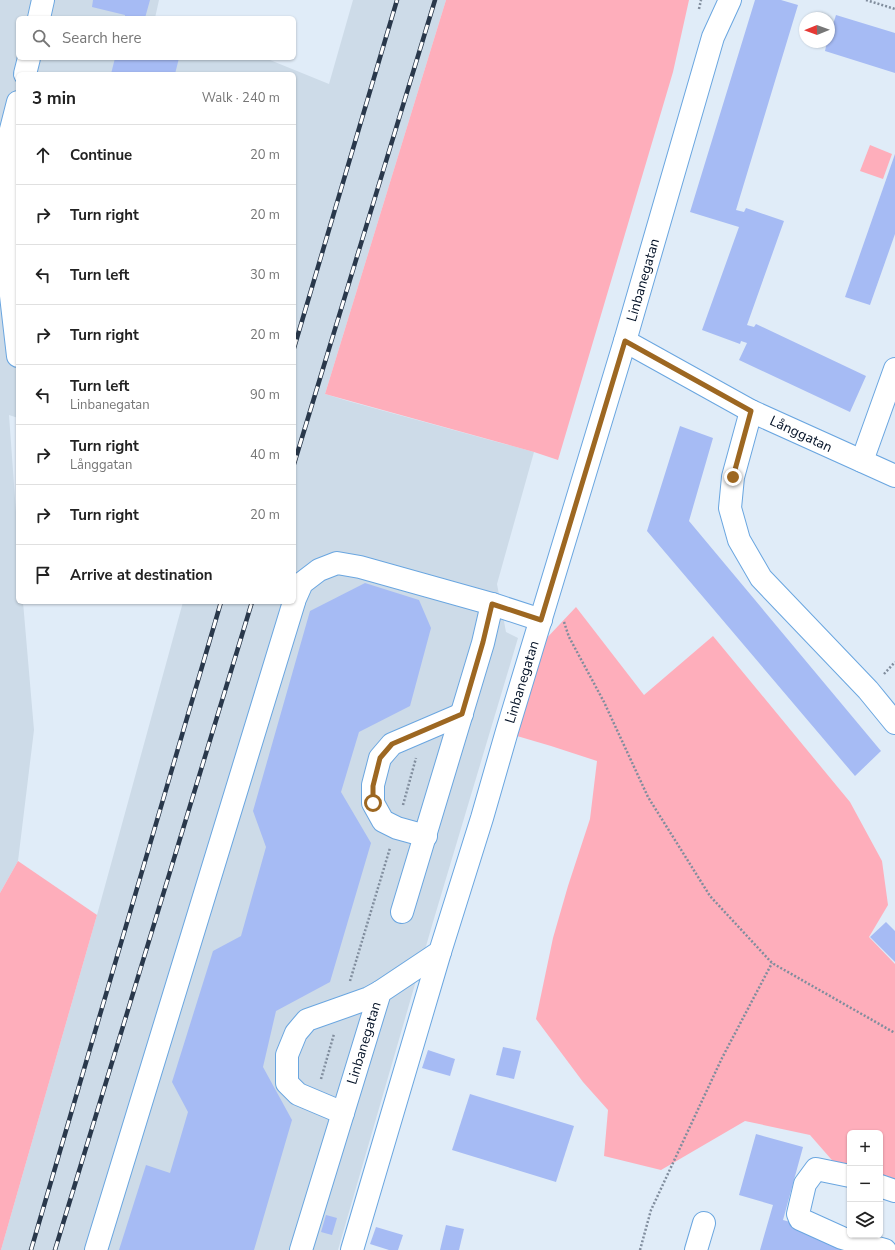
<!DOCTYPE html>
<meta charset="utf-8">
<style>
:root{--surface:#fff;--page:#f2f2f2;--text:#222;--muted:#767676;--line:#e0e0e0}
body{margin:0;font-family:"Nunito Sans",sans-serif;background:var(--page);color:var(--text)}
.controls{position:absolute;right:12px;bottom:12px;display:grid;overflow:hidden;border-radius:6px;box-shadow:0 1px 3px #0004}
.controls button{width:36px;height:36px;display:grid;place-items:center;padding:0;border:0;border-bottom:1px solid var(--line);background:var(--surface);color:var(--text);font:20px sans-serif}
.compass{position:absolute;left:799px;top:12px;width:36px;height:36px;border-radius:50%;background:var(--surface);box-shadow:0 1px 3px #0004;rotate:269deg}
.stop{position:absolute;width:12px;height:12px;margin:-9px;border:3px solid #9d6721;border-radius:50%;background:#fff}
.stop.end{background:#9d6721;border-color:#fff;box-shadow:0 1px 4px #0008}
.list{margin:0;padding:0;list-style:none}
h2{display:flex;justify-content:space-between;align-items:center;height:52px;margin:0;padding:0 16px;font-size:17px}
h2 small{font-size:13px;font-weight:400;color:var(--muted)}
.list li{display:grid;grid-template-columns:26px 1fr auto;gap:12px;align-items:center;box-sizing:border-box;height:60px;padding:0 16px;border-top:1px solid var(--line)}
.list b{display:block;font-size:15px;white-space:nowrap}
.list p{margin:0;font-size:13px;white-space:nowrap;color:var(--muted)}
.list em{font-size:13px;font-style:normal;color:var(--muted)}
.icon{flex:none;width:22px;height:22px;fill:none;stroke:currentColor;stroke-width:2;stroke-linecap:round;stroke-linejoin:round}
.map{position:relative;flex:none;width:895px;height:1250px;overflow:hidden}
.search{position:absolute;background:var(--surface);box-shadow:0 1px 3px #0004;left:16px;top:16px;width:280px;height:44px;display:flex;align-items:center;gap:10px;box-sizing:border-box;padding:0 14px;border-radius:6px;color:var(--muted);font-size:15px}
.panel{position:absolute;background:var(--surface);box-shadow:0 1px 3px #0004;left:16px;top:72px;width:280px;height:532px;border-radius:6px}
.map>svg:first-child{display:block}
.built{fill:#cddbe8}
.green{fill:#feaebb}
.building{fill:#a6bbf4}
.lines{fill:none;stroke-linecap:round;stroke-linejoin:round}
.minor-casing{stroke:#6aa6e0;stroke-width:24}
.path{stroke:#808d9d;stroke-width:2.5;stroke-dasharray:2 2;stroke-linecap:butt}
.minor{stroke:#fff;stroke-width:22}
.rail-casing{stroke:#29384b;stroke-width:4.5}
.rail{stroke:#fff;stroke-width:3;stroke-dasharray:9;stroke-linecap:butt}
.route{stroke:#9d6721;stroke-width:5}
.labels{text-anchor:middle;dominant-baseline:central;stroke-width:4;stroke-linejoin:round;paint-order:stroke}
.street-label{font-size:14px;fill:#000f24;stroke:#fff}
</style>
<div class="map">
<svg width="895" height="1250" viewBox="0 0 895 1250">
<rect width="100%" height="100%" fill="#e0ecf8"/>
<polygon class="built" points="0,0 159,0 155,18 18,18 18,58 265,58 329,84 353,0 446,0 325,394 348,401 534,452 497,584 506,632 518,638 433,922 338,1250 1,1250 97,915 183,602 294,602 294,74 18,74 18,418 9,415 18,540 18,602 23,602 34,730 18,861 0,893"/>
<g class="green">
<polygon points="446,0 689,0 673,72 558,460 534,452 325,394"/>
<polygon points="870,145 892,154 883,179 860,171"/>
<polygon points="576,607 644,695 713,636 850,802 882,861 888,905 869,937 895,964 895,1188 880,1183 880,1133 850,1133 850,1171 838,1167 810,1135 745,1121 661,1170 604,1156 608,1110 583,1082 536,1019 553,938 568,886 590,819 597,761 551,746 517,736 543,642"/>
<polygon points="18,861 97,915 1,1250 0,1250 0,893"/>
</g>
<g class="building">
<polygon points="93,0 150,0 145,18 125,18 125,15 92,7"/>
<polygon points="755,0 781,0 798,5 736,210 744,212 746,208 784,221 747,325 754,327 756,324 866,376 850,412 739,360 747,343 741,341 740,344 702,330 739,227 690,212"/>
<polygon points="836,15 895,33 895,73 825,51 827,42 829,42 829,37"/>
<polygon points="115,58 179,58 175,74 111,74"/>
<polygon points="895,154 895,234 870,305 845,297"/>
<polygon points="680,426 713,438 689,521 881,751 855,776 647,531"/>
<polygon points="365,583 419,600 431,628 410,706 359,732 341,792 371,843 330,982 276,1011 263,1067 292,1120 254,1250 119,1250 146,1165 170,1173 188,1112 172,1082 213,951 241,936 266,847 253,811 310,611"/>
<polygon points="886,922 895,931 895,962 870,937"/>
<polygon points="503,1047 521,1051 514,1079 496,1075"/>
<polygon points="428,1050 455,1059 450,1076 422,1068"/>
<polygon points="470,1094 574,1126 556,1182 452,1150"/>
<polygon points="756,1134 803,1147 783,1220 823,1231 866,1250 760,1250 773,1205 739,1195"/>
<polygon points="326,1215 337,1218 332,1235 321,1232"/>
<polygon points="446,1225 464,1229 459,1250 440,1250"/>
<polygon points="376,1227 403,1235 398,1250 389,1250 370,1244"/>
</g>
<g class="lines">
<g class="minor-casing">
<g id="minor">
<polyline points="39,18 43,0"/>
<polyline points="25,74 29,58"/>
<polyline points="18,102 8,141 10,287 18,356"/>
<polyline points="625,341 751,411 895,476"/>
<polyline points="751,411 733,477 730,508 739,540 761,578 868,690 895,723"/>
<polyline points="862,461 895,369"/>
<polyline points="294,601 302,583 319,570 337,563 360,567 492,604 541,620"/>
<polyline points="426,836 397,828 383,821 373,803 373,785 380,758 392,744 462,714"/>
<polyline points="402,912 483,643 492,604"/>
<polyline points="343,1113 298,1094 287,1083 287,1055 296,1033 307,1020 369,998 380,992"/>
<polyline points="850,1176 816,1169 805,1184 798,1214 800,1219 842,1238 885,1250"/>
<polyline points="880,1186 895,1191"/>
<polyline points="96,1250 294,602"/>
<polyline points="301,1250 380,992 440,952 482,818 507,731 625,341 713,37 730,0"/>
<polyline points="352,1250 440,952"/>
<polyline points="696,1250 704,1223"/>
</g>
</g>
<g class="path">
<polyline points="866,0 895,9"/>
<polyline points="699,9 701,0"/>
<polyline points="564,622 569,637 604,702 648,797 710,896 772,963 895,1033"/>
<polyline points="884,674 895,662"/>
<polyline points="403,805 416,758"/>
<polyline points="350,981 390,848"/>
<polyline points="321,1079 334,1034"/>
<polyline points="640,1250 651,1210 722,1058 772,963"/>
</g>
<use href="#minor" class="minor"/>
<g class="rail-casing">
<g id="rail">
<polyline points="294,348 397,0"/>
<polyline points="294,464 435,0"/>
<polyline points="31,1250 221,602"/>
<polyline points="55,1250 252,602"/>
</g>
</g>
<use href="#rail" class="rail"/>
</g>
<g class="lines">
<polyline class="route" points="373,803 373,786 380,758 392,744 462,714 483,642 492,604 541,620 625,341 751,411 733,477"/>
</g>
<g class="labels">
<g class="street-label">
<text transform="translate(643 280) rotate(-74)">Linbanegatan</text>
<text transform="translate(801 434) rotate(25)">Långgatan</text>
<text transform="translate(522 682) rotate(-73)">Linbanegatan</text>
<text transform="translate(364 1043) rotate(-73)">Linbanegatan</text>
</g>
</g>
</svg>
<div class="controls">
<button>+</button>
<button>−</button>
<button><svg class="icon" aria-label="layers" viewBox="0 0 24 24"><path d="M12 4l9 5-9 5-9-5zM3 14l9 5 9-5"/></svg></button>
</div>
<svg class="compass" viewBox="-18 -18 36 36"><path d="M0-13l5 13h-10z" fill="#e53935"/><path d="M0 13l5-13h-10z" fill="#767676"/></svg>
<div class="stop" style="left:373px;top:803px"></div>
<div class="stop end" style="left:733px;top:477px"></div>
<div class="search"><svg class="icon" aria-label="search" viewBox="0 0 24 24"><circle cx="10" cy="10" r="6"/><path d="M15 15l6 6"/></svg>Search here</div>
<section class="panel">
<h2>3 min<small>Walk · 240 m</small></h2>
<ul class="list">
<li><svg class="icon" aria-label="ahead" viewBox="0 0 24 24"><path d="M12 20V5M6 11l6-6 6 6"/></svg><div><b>Continue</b></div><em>20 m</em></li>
<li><svg class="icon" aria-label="right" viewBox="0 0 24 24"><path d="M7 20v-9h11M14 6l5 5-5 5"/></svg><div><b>Turn right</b></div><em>20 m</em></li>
<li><svg class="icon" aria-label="left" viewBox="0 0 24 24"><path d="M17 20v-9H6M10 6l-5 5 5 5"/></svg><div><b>Turn left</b></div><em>30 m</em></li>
<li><svg class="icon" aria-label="right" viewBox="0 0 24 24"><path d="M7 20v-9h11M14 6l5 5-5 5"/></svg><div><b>Turn right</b></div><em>20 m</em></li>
<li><svg class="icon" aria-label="left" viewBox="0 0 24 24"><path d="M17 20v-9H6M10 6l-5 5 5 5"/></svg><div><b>Turn left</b><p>Linbanegatan</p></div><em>90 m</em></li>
<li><svg class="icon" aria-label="right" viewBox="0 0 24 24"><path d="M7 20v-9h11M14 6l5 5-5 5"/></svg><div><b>Turn right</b><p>Långgatan</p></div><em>40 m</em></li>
<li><svg class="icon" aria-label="right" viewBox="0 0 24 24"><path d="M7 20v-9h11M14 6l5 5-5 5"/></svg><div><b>Turn right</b></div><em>20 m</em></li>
<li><svg class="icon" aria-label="arrive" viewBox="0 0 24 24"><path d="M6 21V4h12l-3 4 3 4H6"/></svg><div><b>Arrive at destination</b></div></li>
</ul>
</section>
</div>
